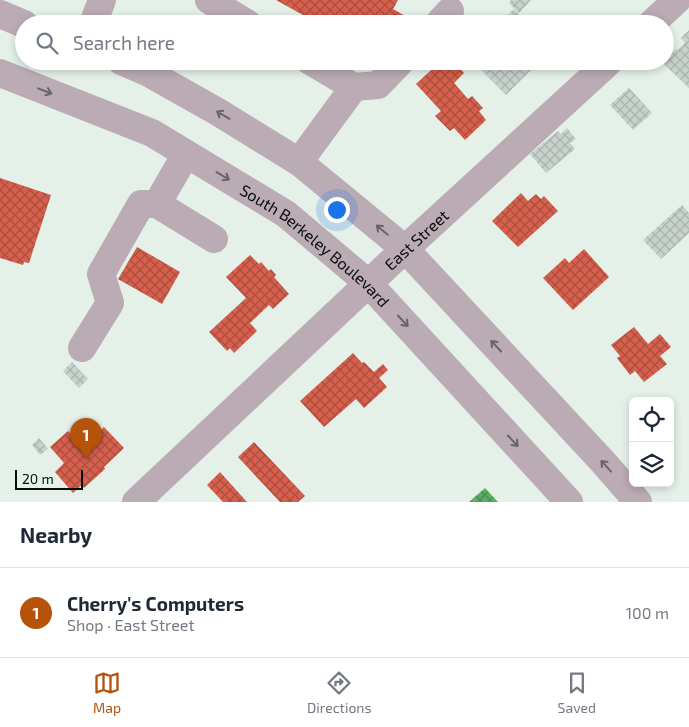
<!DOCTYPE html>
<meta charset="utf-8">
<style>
:root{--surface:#fff;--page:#f2f2f3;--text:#1f2937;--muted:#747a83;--line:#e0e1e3;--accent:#b45309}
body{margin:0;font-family:"Exo 2",sans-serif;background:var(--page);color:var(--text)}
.controls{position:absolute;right:15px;bottom:15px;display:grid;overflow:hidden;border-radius:8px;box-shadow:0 2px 8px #0003}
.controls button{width:45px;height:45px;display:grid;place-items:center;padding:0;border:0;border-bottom:1px solid var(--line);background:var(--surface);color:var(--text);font:25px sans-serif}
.scale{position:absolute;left:15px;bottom:12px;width:68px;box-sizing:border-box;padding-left:5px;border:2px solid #070d09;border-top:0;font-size:14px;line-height:18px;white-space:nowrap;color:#070d09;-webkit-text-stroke:4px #e0f4e7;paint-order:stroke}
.you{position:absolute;left:336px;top:209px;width:18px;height:18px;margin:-12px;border:4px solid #fff;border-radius:50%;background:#1a73e8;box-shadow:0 0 0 8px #1a73e833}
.badge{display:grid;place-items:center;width:32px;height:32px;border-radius:50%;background:var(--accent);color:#fff;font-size:16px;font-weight:700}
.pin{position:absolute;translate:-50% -41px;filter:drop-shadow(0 1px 2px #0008)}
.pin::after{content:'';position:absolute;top:26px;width:18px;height:15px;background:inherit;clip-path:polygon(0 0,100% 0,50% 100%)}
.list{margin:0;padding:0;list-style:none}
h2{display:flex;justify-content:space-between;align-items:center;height:65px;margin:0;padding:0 20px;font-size:21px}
h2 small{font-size:16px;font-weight:400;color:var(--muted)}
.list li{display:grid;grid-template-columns:32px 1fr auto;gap:15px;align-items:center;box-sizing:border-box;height:90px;padding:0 20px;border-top:1px solid var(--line)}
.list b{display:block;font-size:19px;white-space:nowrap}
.list p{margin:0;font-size:16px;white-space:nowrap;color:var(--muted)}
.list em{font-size:16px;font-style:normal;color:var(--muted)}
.icon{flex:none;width:28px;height:28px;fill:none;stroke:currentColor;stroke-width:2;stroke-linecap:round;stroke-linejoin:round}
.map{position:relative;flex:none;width:689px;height:502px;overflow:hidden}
.search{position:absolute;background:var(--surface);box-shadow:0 2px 8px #0003;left:15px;right:15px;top:15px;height:55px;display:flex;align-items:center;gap:12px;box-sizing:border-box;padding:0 18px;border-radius:28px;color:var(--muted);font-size:19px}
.sheet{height:155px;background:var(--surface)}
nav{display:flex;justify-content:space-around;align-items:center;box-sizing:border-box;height:70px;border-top:1px solid var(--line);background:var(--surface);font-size:14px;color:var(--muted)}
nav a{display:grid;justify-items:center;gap:2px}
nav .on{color:var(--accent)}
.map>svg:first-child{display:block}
.shops{fill:url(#shops-cross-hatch)}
.public{fill:url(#public-cross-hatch)}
.building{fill:url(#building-cross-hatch)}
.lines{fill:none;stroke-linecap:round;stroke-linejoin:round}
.minor{stroke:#baabb4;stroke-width:28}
.oneway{stroke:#696467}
.labels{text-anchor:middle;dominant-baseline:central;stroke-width:5;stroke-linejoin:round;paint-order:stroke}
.street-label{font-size:16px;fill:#070d09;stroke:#e0f4e7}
</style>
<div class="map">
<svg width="689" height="502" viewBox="0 0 689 502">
<defs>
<pattern id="shops-cross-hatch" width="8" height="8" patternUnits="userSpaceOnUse" patternTransform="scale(1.25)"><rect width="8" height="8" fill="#d6604d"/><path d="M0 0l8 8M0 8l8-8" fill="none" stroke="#ac4e3e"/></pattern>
<pattern id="public-cross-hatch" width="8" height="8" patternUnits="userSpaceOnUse" patternTransform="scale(1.25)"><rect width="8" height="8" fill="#5aae61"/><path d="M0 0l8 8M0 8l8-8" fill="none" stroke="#488c4e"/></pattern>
<pattern id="building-cross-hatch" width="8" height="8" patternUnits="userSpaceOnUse" patternTransform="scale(1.25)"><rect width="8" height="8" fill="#c8d2cc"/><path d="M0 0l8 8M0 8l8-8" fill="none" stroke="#aab3ae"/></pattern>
</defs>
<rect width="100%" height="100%" fill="#e4f0e8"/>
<g class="shops">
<polygon points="276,0 398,0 393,9 409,18 406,24 319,24"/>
<polygon points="441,61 453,61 464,73 454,83 468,99 472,96 483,108 479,111 486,120 465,140 454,128 450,131 435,116 441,111 416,84"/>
<polygon points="0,178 51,195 29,263 24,262 23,265 0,258"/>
<polygon points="521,193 528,201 536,194 541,199 544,196 558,211 518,247 492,221"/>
<polygon points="137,247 180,272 162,304 118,279"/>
<polygon points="584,249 609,277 573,310 543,278 565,258 569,263"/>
<polygon points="250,255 259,264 261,262 269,271 271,269 276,275 274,277 289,294 273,309 269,305 250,323 257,331 234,353 230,348 227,351 209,332 246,298 226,277"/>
<polygon points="634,327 648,344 660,334 671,347 660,356 667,364 644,382 635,371 630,375 617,358 620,356 611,345"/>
<polygon points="353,353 362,363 364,362 374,372 383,364 388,370 379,378 387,387 364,408 356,399 324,427 300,401"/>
<polygon points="104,427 124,448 104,467 105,469 84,488 82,485 73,493 55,472 64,463 50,447 68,431 82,447"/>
<polygon points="254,442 305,496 298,502 280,502 238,457"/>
<polygon points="220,472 247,502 223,502 207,485"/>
</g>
<polygon class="public" points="485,488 498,502 469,502"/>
<g class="building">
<polygon points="511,0 531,0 519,13 509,3"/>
<polygon points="514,9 528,24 502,24 500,22"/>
<polygon points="689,30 689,88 663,63 676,49 678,50 685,43 681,38"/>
<polygon points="472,61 527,61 533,68 506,95"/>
<polygon points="629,88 652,113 633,130 610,105"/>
<polygon points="567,128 576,139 570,143 575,149 546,173 530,154 558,131 561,134"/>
<polygon points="682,205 689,213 689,233 661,259 643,240"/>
<polygon points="72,362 88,379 79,388 63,371"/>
<polygon points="39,438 48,449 40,455 32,445"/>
</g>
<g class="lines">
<g class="minor">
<polyline points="209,0 248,24"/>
<polyline points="0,14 24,24"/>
<polyline points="93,24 102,0"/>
<polyline points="438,24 450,11"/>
<polyline points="651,24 677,0"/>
<polyline points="121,61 147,72 218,112 299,162 405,249 604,463 638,502"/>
<path id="s1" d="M0,73L152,133L286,214L368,283L569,502"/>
<polyline points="354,87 378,85 401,61"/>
<polyline points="299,162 354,87 310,61"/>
<polyline points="157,204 214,239"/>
<polyline points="82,348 110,303 101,274 141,204 157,204 186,154"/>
<path id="s2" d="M136,502L405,249L610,61"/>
</g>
</g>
<defs><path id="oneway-shaft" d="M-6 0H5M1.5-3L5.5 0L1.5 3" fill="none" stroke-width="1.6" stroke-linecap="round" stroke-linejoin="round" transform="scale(1.25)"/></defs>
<g class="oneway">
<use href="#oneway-shaft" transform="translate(45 91) rotate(21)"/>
<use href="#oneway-shaft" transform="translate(223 115) rotate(-149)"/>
<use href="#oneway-shaft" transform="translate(223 176) rotate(31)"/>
<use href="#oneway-shaft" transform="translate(382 230) rotate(-140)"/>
<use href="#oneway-shaft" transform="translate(403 321) rotate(47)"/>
<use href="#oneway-shaft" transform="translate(496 346) rotate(-133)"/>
<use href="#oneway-shaft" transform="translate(513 441) rotate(47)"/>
<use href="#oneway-shaft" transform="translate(606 466) rotate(-132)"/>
</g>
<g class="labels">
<g class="street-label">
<text stroke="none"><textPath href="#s2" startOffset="384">East Street</textPath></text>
<text stroke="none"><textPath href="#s1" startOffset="362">South Berkeley Boulevard</textPath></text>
</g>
</g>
</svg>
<div class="controls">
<button><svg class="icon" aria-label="locate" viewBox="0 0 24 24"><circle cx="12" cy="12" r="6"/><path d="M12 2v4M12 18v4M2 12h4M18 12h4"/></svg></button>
<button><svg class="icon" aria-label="layers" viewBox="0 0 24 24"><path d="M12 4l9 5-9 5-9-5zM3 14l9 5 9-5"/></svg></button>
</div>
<div class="scale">20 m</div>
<div class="you"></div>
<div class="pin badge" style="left:86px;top:459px">1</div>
<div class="search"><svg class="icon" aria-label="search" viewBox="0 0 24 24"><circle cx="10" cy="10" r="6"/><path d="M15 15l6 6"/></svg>Search here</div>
</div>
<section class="sheet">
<h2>Nearby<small></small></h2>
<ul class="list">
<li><span class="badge">1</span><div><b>Cherry's Computers</b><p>Shop · East Street</p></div><em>100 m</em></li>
</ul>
</section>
<nav>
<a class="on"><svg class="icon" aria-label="map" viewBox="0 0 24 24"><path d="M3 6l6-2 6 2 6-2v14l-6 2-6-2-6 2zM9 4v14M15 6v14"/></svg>Map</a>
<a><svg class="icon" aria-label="directions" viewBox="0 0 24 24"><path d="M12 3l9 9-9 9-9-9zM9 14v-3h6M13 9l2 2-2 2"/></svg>Directions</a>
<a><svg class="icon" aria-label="saved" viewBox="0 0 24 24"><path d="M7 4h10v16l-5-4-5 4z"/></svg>Saved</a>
</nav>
